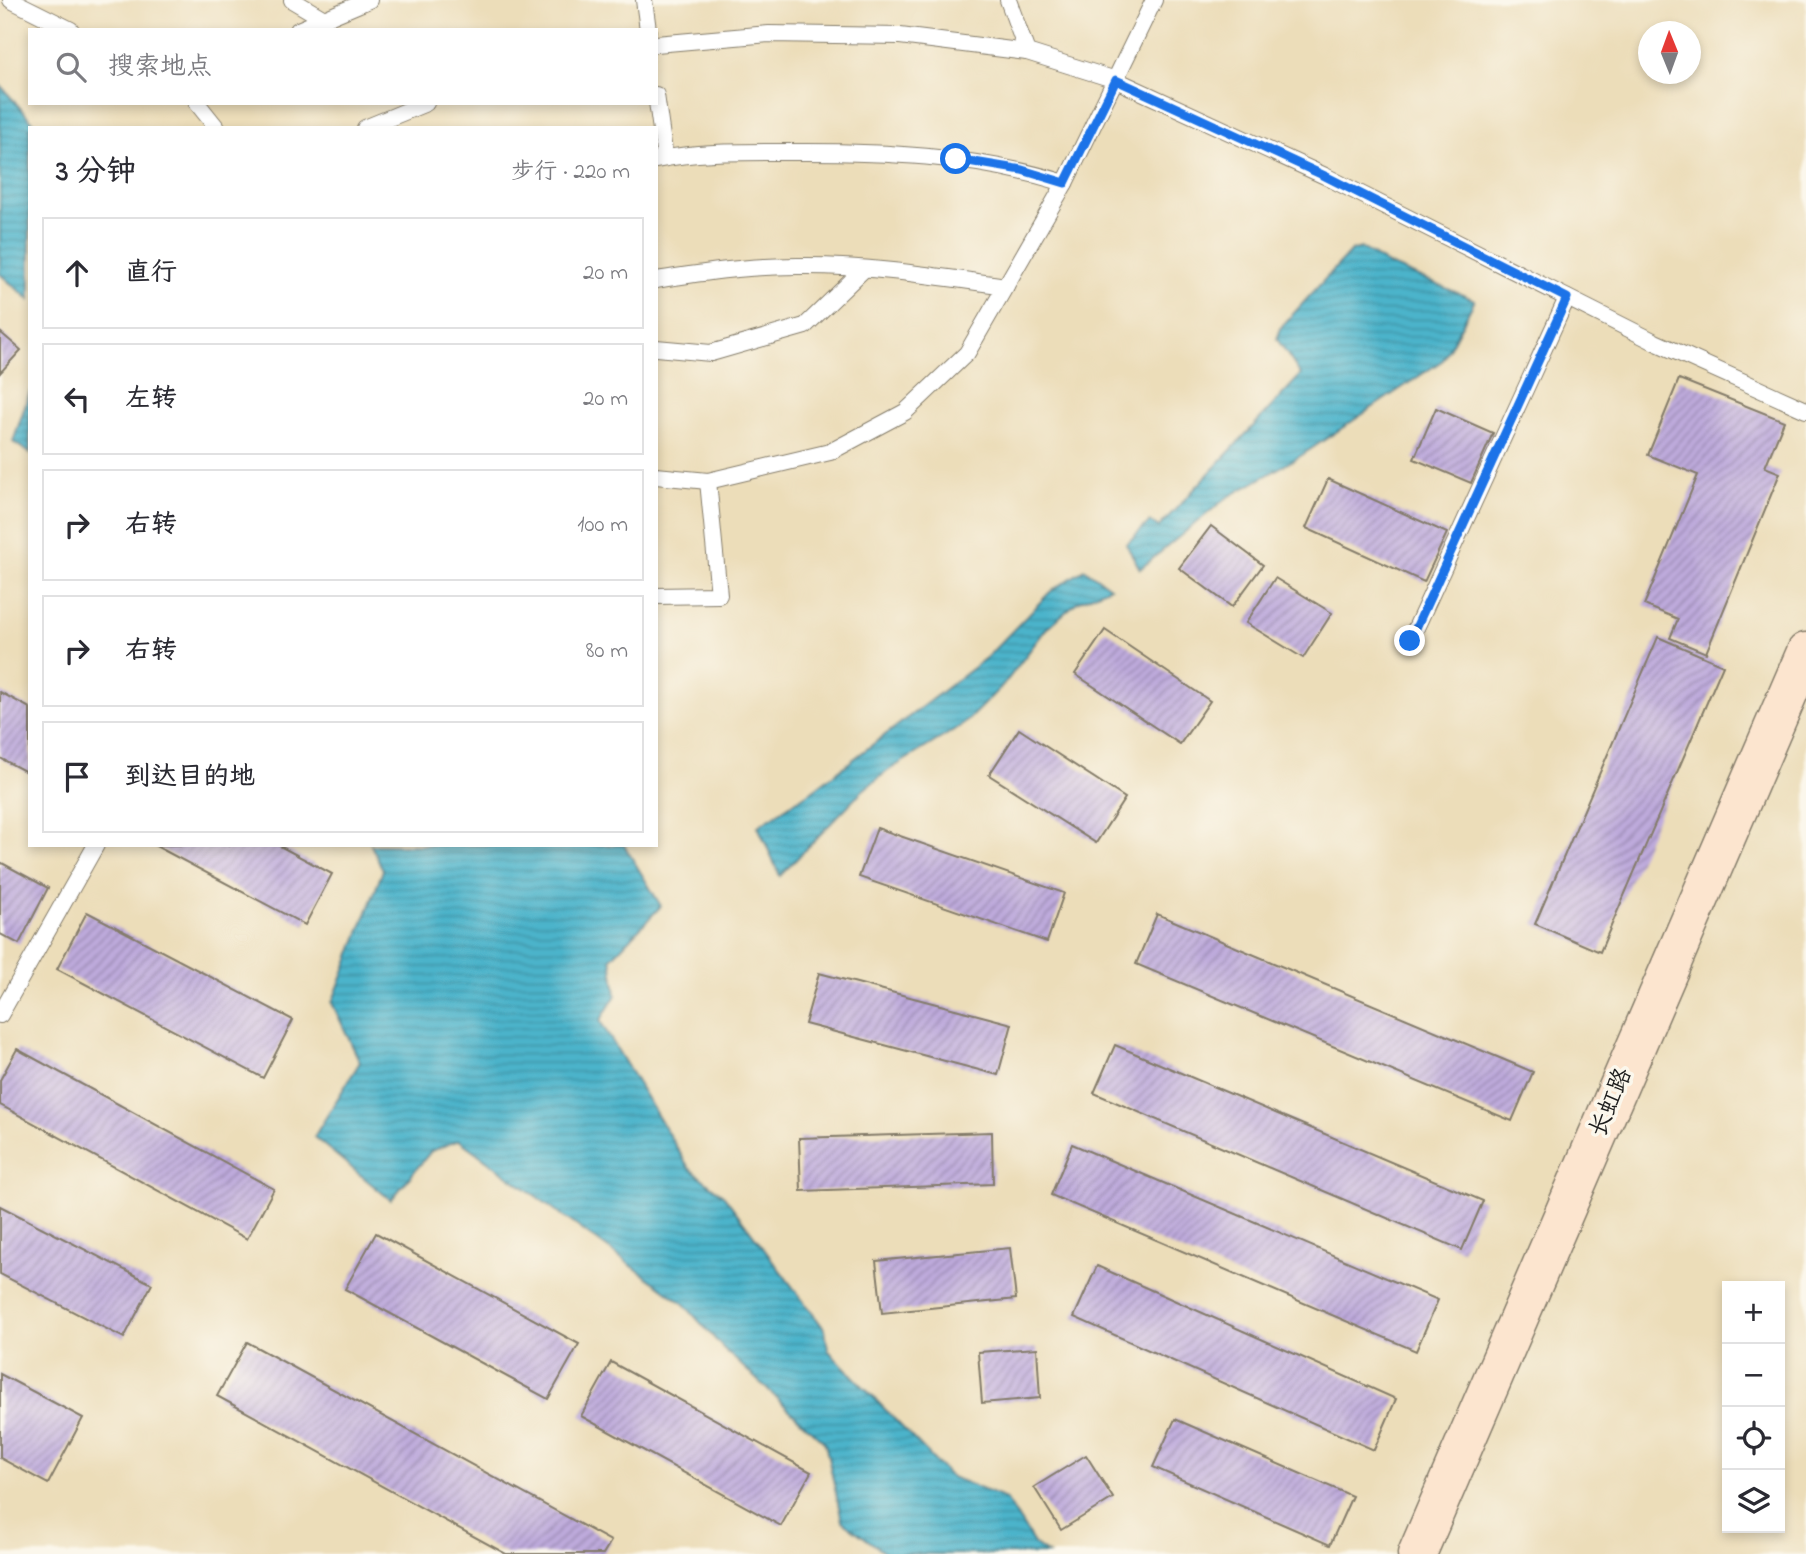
<!DOCTYPE html>
<html lang="zh">
<meta charset="utf-8">
<style>
:root{--surface:#fff;--page:#f7f7f7;--text:#2b2b33;--muted:#7c7c81;--line:#e1e1e2}
body{margin:0;font-family:"Indie Flower","LXGW WenKai TC",sans-serif;background:var(--page);color:var(--text)}
.controls{position:absolute;right:21px;bottom:21px;display:grid;overflow:hidden;border-radius:0px;box-shadow:0 4px 10px #0003}
.controls button{width:63px;height:63px;display:grid;place-items:center;padding:0;border:0;border-bottom:2px solid var(--line);background:var(--surface);color:var(--text);font:35px sans-serif}
.compass{position:absolute;left:1638px;top:21px;width:63px;height:63px;border-radius:50%;background:var(--surface);box-shadow:0 4px 10px #0003;rotate:359deg}
.stop{position:absolute;width:21px;height:21px;margin:-16px;border:5px solid #1a73e8;border-radius:50%;background:#fff}
.stop.end{background:#1a73e8;border-color:#fff;box-shadow:0 2px 7px #0008}
.list{margin:0;padding:0;list-style:none}
h2{display:flex;justify-content:space-between;align-items:center;height:91px;margin:0;padding:0 28px;font-size:30px}
h2 small{font-size:23px;font-weight:400;color:var(--muted)}
.list li{display:grid;grid-template-columns:46px 1fr auto;gap:21px;align-items:center;box-sizing:border-box;height:112px;margin:0 14px 14px;padding:0 14px;border:2px solid var(--line);border-radius:0px}
.list b{display:block;font-size:26px;white-space:nowrap}
.list em{font-size:23px;font-style:normal;color:var(--muted)}
.icon{flex:none;width:38px;height:38px;fill:none;stroke:currentColor;stroke-width:2;stroke-linecap:round;stroke-linejoin:round}
.map{position:relative;flex:none;width:1806px;height:1554px;overflow:hidden}
.search{position:absolute;background:var(--surface);box-shadow:0 4px 10px #0003;left:28px;top:28px;width:630px;height:77px;display:flex;align-items:center;gap:18px;box-sizing:border-box;padding:0 24px;border-radius:0px;color:var(--muted);font-size:26px}
.panel{position:absolute;background:var(--surface);box-shadow:0 4px 10px #0003;left:28px;top:126px;width:630px;height:721px;border-radius:0px}
.map>svg:first-child{display:block}
.water{fill:url(#water-rules);stroke:#346874;stroke-width:2}
.building{fill:url(#building-hatch)}
.lines{fill:none;stroke-linecap:round;stroke-linejoin:round}
.lane-casing{stroke:#847c6a;stroke-width:18}
.secondary-casing{stroke:#847c6a;stroke-width:41}
.lane{stroke:#fff;stroke-width:16}
.secondary{stroke:#fce5cf;stroke-width:38}
.route{stroke:#1a73e8;stroke-width:9}
.labels{text-anchor:middle;dominant-baseline:central;stroke-width:7;stroke-linejoin:round;paint-order:stroke}
.street-label{font-size:24px;fill:#1c1c1c;stroke:#fbf7ec}
</style>
<div class="map">
<svg width="1806" height="1554" viewBox="0 0 1806 1554">
<defs>
<pattern id="water-rules" width="6" height="5" patternUnits="userSpaceOnUse" patternTransform="scale(1.75)"><rect width="6" height="5" fill="#4cb4cb"/><path d="M0 2.5h6" fill="none" stroke="#3e92a4"/></pattern>
<pattern id="building-hatch" width="6" height="6" patternUnits="userSpaceOnUse" patternTransform="scale(1.75)"><rect width="6" height="6" fill="#beaadc"/><path d="M-1 1l2-2M0 6l6-6M5 7l2-2" fill="none" stroke="#9a8ab2"/></pattern>
</defs>
<rect width="100%" height="100%" fill="#fbf7ec"/>
<filter id="ink" filterUnits="userSpaceOnUse"><feTurbulence type="fractalNoise" baseFrequency=".0143" numOctaves="2"/><feDisplacementMap in="SourceGraphic" scale="14" xChannelSelector="R" yChannelSelector="G"/><feConvolveMatrix kernelMatrix="1 2 1 2 8 2 1 2 1" color-interpolation-filters="sRGB"/></filter>
<filter id="wash" filterUnits="userSpaceOnUse"><feTurbulence type="fractalNoise" baseFrequency=".00686" numOctaves="4" result="noise"/><feDisplacementMap in="SourceGraphic" scale="28" xChannelSelector="R" yChannelSelector="G"/><feGaussianBlur stdDeviation="1.57" result="paint"/><feColorMatrix in="noise" values="0 0 0 0 0 0 0 0 0 0 0 0 0 0 0 0 0 1.4 0 .05"/><feComposite in="paint" operator="in"/></filter>
<g filter="url(#wash)">
<rect width="100%" height="100%" fill="#ecddb9"/>
<g class="water">
<polygon points="0,85 38,128 30,128 30,300 0,274"/>
<polygon points="1361,248 1387,264 1475,300 1443,360 1302,455 1225,499 1140,569 1126,544 1150,522 1159,527 1301,375 1277,339 1282,326 1351,251"/>
<polygon points="30,391 30,453 13,442"/>
<polygon points="1085,569 1110,587 1077,602 1046,629 1005,683 964,724 889,770 863,790 780,876 758,826 816,788 987,657 1050,592"/>
<polygon points="371,845 624,845 661,906 611,958 616,995 600,1021 689,1168 724,1196 825,1330 828,1350 949,1476 1006,1499 1035,1545 1048,1554 887,1554 842,1521 825,1443 722,1347 684,1304 459,1140 431,1151 391,1200 314,1137 360,1062 332,1003 383,870"/>
</g>
<g id="blocks">
<g class="building">
<polygon points="0,332 21,350 0,373"/>
<polygon points="1679,379 1784,421 1765,467 1780,473 1706,653 1670,638 1678,619 1644,605 1698,475 1648,455"/>
<polygon points="1436,408 1493,433 1471,483 1414,459"/>
<polygon points="1328,479 1447,533 1424,582 1306,528"/>
<polygon points="1211,526 1263,565 1232,607 1179,568"/>
<polygon points="1275,578 1332,613 1303,658 1246,623"/>
<polygon points="1105,630 1210,701 1180,744 1075,674"/>
<polygon points="1658,637 1723,665 1600,952 1535,924"/>
<polygon points="0,692 30,708 30,774 0,758"/>
<polygon points="1019,729 1125,798 1096,843 989,775"/>
<polygon points="877,828 1064,893 1047,942 859,877"/>
<polygon points="154,845 278,845 332,874 305,925"/>
<polygon points="0,862 48,888 19,944 0,934"/>
<polygon points="87,912 293,1020 263,1078 57,969"/>
<polygon points="1157,914 1533,1072 1512,1121 1136,964"/>
<polygon points="819,973 1012,1024 998,1075 805,1024"/>
<polygon points="1115,1045 1483,1201 1462,1250 1094,1093"/>
<polygon points="17,1049 274,1189 247,1239 0,1105 0,1080"/>
<polygon points="992,1132 993,1184 801,1191 799,1138"/>
<polygon points="1072,1144 1438,1300 1416,1351 1051,1195"/>
<polygon points="0,1206 152,1284 124,1338 0,1274"/>
<polygon points="376,1233 579,1344 548,1399 345,1289"/>
<polygon points="1010,1248 1016,1299 882,1313 876,1261"/>
<polygon points="1097,1266 1396,1399 1374,1450 1074,1317"/>
<polygon points="247,1342 611,1541 603,1554 506,1554 217,1396"/>
<polygon points="1037,1348 1040,1398 982,1403 978,1352"/>
<polygon points="611,1362 811,1472 781,1526 581,1416"/>
<polygon points="0,1374 83,1418 48,1484 0,1458"/>
<polygon points="1175,1419 1352,1496 1330,1545 1153,1467"/>
<polygon points="1086,1455 1113,1498 1061,1530 1034,1487"/>
</g>
</g>
</g>
<g filter="url(#ink)">
<use href="#blocks" fill-opacity="0" stroke="#847c6a" stroke-width="2"/>
<g class="lines">
<g class="lane-casing">
<g id="lane">
<polyline points="11,0 71,30"/>
<polyline points="292,0 324,19"/>
<polyline points="644,0 648,30"/>
<polyline points="1008,0 1027,52 1116,80 1325,176 1655,342 1806,410"/>
<polyline points="298,30 369,0"/>
<polyline points="656,44 769,34 900,36 1027,52"/>
<polyline points="656,95 665,158"/>
<polyline points="197,103 217,128"/>
<polyline points="365,128 426,103"/>
<path d="M656,160C697,151 743,152 784,152C879,151 974,155 1065,183"/>
<path d="M656,280C706,272 756,265 807,266C873,266 940,277 1006,286"/>
<polyline points="656,348 711,353 805,326 864,269"/>
<polyline points="656,476 708,481 830,452 905,412 967,353 1065,183 1154,0"/>
<polyline points="656,596 719,595 708,481"/>
<polyline points="1410,641 1567,298"/>
<polyline points="0,1015 96,845"/>
</g>
</g>
<g class="secondary-casing">
<polyline id="secondary" points="1417,1554 1806,652"/>
</g>
<use href="#lane" class="lane"/>
<use href="#secondary" class="secondary"/>
</g>
</g>
<g class="lines" filter="url(#ink)">
<polyline class="route" points="956,159 1022,170 1065,183 1116,80 1325,176 1567,298 1410,641"/>
</g>
<g class="labels">
<g class="street-label">
<text transform="translate(1612 1103) rotate(-67)">长虹路</text>
</g>
</g>
</svg>
<div class="controls">
<button>+</button>
<button>−</button>
<button><svg class="icon" aria-label="locate" viewBox="0 0 24 24"><circle cx="12" cy="12" r="6"/><path d="M12 2v4M12 18v4M2 12h4M18 12h4"/></svg></button>
<button><svg class="icon" aria-label="layers" viewBox="0 0 24 24"><path d="M12 4l9 5-9 5-9-5zM3 14l9 5 9-5"/></svg></button>
</div>
<svg class="compass" viewBox="-18 -18 36 36"><path d="M0-13l5 13h-10z" fill="#e53935"/><path d="M0 13l5-13h-10z" fill="#7c7c81"/></svg>
<div class="stop" style="left:956px;top:159px"></div>
<div class="stop end" style="left:1410px;top:641px"></div>
<div class="search"><svg class="icon" aria-label="search" viewBox="0 0 24 24"><circle cx="10" cy="10" r="6"/><path d="M15 15l6 6"/></svg>搜索地点</div>
<section class="panel">
<h2>3 分钟<small>步行 · 220 m</small></h2>
<ul class="list">
<li><svg class="icon" aria-label="ahead" viewBox="0 0 24 24"><path d="M12 20V5M6 11l6-6 6 6"/></svg><div><b>直行</b></div><em>20 m</em></li>
<li><svg class="icon" aria-label="left" viewBox="0 0 24 24"><path d="M17 20v-9H6M10 6l-5 5 5 5"/></svg><div><b>左转</b></div><em>20 m</em></li>
<li><svg class="icon" aria-label="right" viewBox="0 0 24 24"><path d="M7 20v-9h11M14 6l5 5-5 5"/></svg><div><b>右转</b></div><em>100 m</em></li>
<li><svg class="icon" aria-label="right" viewBox="0 0 24 24"><path d="M7 20v-9h11M14 6l5 5-5 5"/></svg><div><b>右转</b></div><em>80 m</em></li>
<li><svg class="icon" aria-label="arrive" viewBox="0 0 24 24"><path d="M6 21V4h12l-3 4 3 4H6"/></svg><div><b>到达目的地</b></div></li>
</ul>
</section>
</div>
